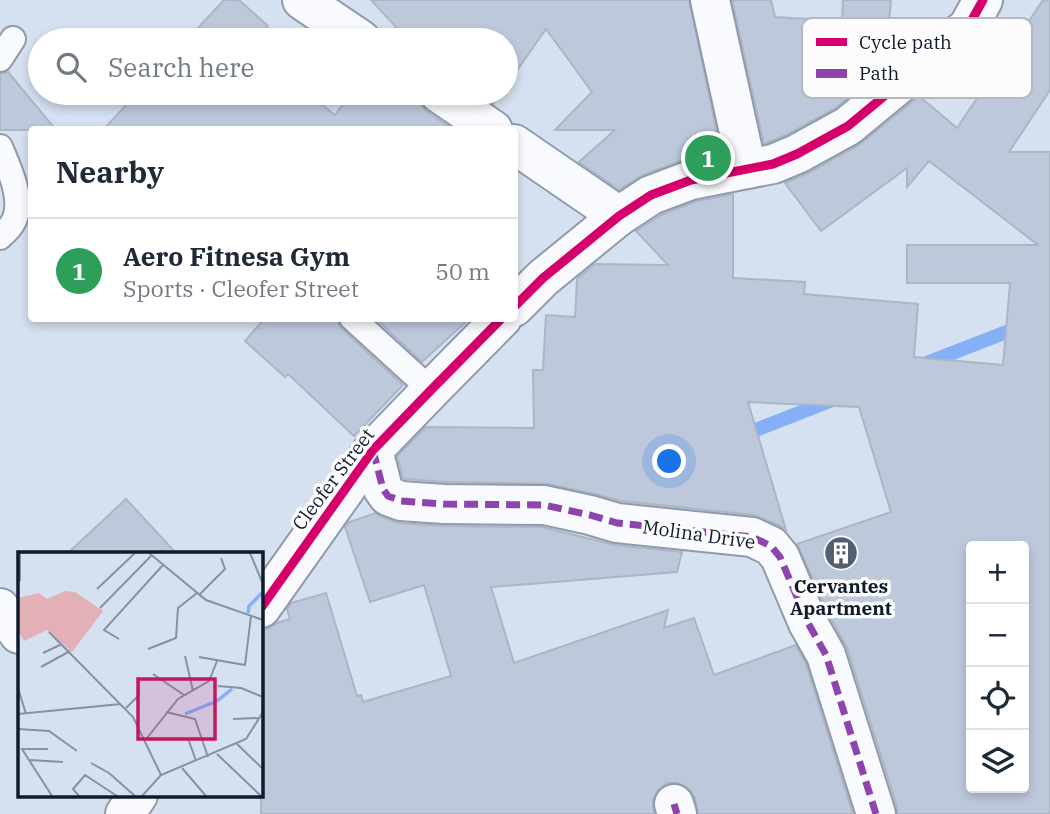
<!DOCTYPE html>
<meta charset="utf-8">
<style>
:root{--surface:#fff;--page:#f6f6f7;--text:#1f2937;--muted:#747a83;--line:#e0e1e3;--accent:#b45309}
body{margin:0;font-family:"IBM Plex Serif",serif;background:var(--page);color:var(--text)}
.controls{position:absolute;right:21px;bottom:21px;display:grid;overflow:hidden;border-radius:7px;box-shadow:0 4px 10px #0003}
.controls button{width:63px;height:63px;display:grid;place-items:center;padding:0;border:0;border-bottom:2px solid var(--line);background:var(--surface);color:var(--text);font:35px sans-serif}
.you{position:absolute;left:670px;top:462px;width:24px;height:24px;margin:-18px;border:5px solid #fff;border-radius:50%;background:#1a73e8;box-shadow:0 0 0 10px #1a73e833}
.badge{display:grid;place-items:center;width:46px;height:46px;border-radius:50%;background:var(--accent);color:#fff;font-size:23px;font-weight:700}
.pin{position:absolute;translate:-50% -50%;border:4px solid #fff;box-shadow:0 2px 7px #0006}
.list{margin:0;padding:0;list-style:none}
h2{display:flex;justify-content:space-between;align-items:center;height:91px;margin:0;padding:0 28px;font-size:30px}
h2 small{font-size:23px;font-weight:400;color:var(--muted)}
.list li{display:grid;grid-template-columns:46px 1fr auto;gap:21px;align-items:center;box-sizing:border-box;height:105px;padding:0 28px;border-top:2px solid var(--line)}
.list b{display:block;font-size:26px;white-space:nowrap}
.list p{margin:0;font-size:23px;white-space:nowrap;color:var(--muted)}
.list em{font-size:23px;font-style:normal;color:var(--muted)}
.icon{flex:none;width:38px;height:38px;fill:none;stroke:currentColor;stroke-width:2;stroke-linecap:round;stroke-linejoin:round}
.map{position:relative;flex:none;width:1050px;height:814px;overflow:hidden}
.search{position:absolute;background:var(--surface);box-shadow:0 4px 10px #0003;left:28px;top:28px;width:490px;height:77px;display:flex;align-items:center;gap:18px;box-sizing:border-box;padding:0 24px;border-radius:38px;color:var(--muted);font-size:26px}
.panel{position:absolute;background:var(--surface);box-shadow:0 4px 10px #0003;left:28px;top:126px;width:490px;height:196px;border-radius:7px}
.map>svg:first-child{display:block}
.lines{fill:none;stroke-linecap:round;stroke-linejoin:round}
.stream{stroke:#85b0f8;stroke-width:14}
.building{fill:#bdc9db;stroke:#abb5c6;stroke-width:2;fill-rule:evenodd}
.lane-casing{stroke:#909aaa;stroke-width:28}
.street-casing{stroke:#909aaa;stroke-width:42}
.lane{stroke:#f9fafd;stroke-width:24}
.street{stroke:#f9fafd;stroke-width:38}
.quiet{stroke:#8e44ad;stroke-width:7;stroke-dasharray:14 7;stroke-linecap:butt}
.cycleway-casing{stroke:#fcfcfc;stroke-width:13}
.cycleway{stroke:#d6006c;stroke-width:9}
.labels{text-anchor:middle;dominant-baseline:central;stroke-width:7;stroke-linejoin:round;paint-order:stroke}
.street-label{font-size:19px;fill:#0f1a2d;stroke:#fcfcfc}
.poi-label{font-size:19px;font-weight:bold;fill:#0f1a2d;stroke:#fcfcfc}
.inset-river{fill:none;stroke:#85b0f8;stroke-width:3.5}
.inset-road{fill:none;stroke:#8691a2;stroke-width:2}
.view{fill:#c2185b;fill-opacity:0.15;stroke:#c2185b;stroke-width:3.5}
.inset-edge{fill:none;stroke:#0f1a2d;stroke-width:3.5}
.key{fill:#fcfcfc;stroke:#b5b8be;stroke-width:2}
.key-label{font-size:19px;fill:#0f1a2d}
</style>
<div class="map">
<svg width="1050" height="814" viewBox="0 0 1050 814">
<rect width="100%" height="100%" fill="#d5e0f0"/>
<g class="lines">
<g class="stream">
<polyline points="919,366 1050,315"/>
<polyline points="740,436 835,399"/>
</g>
</g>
<g class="building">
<polygon points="224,0 239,0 268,26 256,40 208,40 197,29"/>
<polygon points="371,0 689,0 721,152 683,160 643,175 619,190 579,162 615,130 555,130 592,92 546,29 506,86 506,40 408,40"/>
<polygon points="732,0 771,0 775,17 842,21 843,0 891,0 889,23 893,24 885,67 836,108 788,134 764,144"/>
<path d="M1043,0H1050V90L1009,152H1050V814H897V807L847,648L828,613L797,544L891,512L859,407L748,402L786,530L780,526L754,515L621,501L595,494L548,484L445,482L406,479L403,478L397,456L426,427L534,428L533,370H543L546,315L575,317L577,279L595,264L668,265L636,231L661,215L697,201L733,194V278L805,282L804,294L918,304L914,357L1003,365L1010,283H907V245H1038L929,161L907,187V168L821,231L785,183L808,173L859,145L919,96L957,128ZM971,546H1024V788H971Z"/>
<polygon points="8,72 56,130 0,130 0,74"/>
<polygon points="137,93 307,93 335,115 351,93 417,93 420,103 426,111 454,130 103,130"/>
<polygon points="477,93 501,93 493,104"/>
<polygon points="265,318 338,318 338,323 342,329 403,385 354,436 288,374 285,377 245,341"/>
<polygon points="375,318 470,318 422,362"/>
<polygon points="126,499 176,553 68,553"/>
<polygon points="376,513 380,516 399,523 444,526 542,527 615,545 682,552 677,572 491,587 514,663 668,610 664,628 694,618 714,675 796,645 806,664 853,814 698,814 695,798 689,789 678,783 667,783 658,790 653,800 654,814 261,814 261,630 269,628 277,623 290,619 287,609 291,603 326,593 357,696 361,695 363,702 451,676 424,585 370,602 345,527 349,522"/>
</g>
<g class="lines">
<g class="lane-casing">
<g id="lane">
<polyline points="0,59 13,39"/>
<path d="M0,147C9,168 26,203 12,224C9,229 4,233 0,237"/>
<polyline points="352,318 431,390"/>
</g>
</g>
<g class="street-casing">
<g id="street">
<polyline points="302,0 361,40"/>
<polyline points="710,0 747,169"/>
<polyline points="439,93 493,130"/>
<polyline points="514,144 619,216"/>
<polyline points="514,307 543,278 619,216 651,195 691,180 773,164 797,154 848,126 968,27 983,0"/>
<polyline points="373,450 383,489 388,496 401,501 444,504 544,505 590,515 617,523 752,537 771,546 780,557 808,623 826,655 876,814"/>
<polyline points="0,608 19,634"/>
<polyline points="261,608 373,450 431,390 502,318"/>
<polyline points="674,804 677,814"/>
<polyline points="125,814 138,795"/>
</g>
</g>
<use href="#lane" class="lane"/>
<use href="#street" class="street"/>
<g class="quiet">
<polyline points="373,450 383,489 388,496 401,501 444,504 544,505 590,515 617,523 752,537 771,546 780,557 808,623 826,655 876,814"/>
<polyline points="674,804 677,814"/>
</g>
<g class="cycleway-casing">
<g id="cycleway">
<polyline points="514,307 543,278 619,216 651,195 691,180 773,164 797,154 848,126 968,27 983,0"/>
<polyline points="261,608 373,450 431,390 502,318"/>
</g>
</g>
<use href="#cycleway" class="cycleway"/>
</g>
<defs>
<g id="building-disc" transform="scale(1.75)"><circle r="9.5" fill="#545f71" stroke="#fcfcfc"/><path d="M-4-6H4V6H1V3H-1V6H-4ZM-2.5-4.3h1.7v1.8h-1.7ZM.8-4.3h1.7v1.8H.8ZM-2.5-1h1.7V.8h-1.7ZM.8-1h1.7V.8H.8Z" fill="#fff"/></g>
</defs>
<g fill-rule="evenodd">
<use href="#building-disc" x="841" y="553"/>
</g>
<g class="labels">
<g class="street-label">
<text transform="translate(333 479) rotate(-53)">Cleofer Street</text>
<text transform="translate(699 534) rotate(8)">Molina Drive</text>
</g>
<g class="poi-label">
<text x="841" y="586">Cervantes<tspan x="841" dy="22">Apartment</tspan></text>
</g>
</g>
<g transform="translate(18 552)">
<rect width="245" height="245" fill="#d5e0f0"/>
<path d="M47,39L57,40L85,59L54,100L29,78L6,89L0,78V46L21,41L29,47Z" fill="#e3b0b7"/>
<path class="inset-river" d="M230,61L231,54L245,40M167,162L199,149L214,137"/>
<path class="inset-road" d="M2,1V29M131,1L188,48L245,68M232,1L245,32M79,37L117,1M182,42L207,17L203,6M82,56L133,4M31,80L115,165L143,223M101,87L86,78L145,13M130,97L158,86L160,56L179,41M25,101L44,92M167,104L175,139M181,105L227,113L233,64M23,115L52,99M135,122L166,143M200,134L223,136L245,145M0,136L8,162M108,156L121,143V130M148,160L177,167L190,205M0,162L103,152M215,167L241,166M0,177L31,179L59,199M129,186L160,147L191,129L199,109M170,186L178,209M219,192L245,217M30,197H4L34,244M199,202L243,244M12,208L45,210M73,211L91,221L117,244M164,216L188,244M61,244L55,237L67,223L99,244M124,244L143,223L228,187L245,160"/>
<path class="view" d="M120,127H197V187H120Z"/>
<rect width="245" height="245" class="inset-edge"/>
</g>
<rect x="802" y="18" width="230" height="80" rx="10" class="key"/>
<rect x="816" y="38" width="31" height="8" fill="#d6006c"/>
<rect x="816" y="69" width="31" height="9" fill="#8e44ad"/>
<g class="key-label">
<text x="859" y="49">Cycle path</text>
<text x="859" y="80">Path</text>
</g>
</svg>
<div class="controls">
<button>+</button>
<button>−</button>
<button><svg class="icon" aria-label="locate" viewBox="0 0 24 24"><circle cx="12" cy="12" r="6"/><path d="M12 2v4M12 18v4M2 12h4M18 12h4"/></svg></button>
<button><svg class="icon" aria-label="layers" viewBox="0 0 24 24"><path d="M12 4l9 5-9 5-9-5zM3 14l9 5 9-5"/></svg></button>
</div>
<div class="you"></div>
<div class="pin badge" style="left:708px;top:158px;background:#2e9e5b">1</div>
<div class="search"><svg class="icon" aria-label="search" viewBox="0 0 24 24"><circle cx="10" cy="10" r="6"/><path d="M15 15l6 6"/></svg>Search here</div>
<section class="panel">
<h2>Nearby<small></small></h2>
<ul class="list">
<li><span class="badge" style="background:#2e9e5b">1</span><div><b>Aero Fitnesa Gym</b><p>Sports · Cleofer Street</p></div><em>50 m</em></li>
</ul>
</section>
</div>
